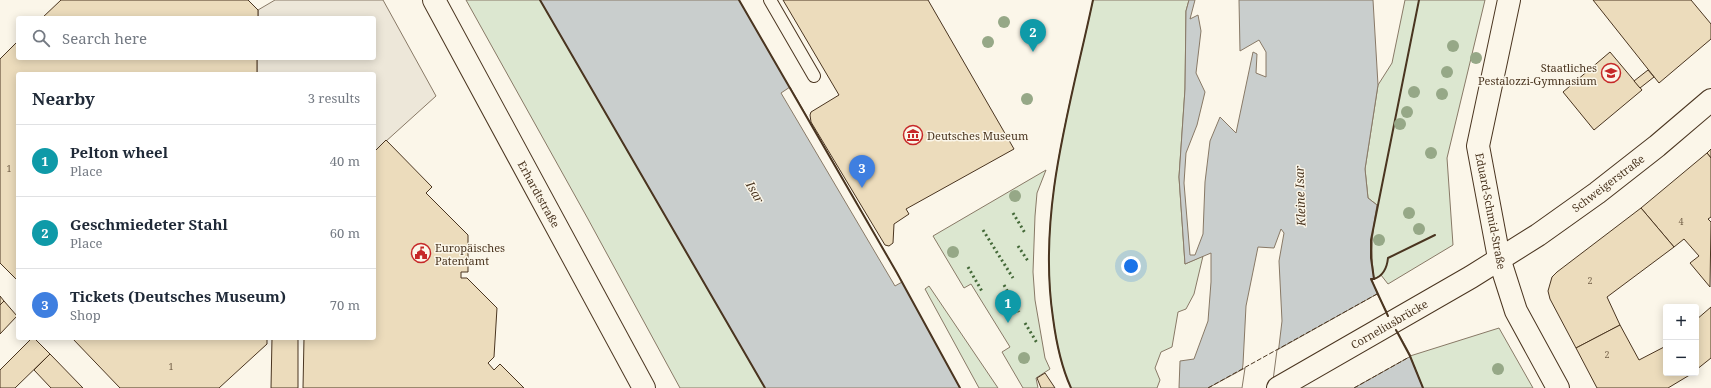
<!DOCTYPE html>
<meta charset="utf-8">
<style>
:root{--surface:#fff;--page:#f6f6f7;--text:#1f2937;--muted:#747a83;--line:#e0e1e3;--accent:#0b8043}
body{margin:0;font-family:"Noto Serif",serif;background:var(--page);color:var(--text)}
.controls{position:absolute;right:12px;bottom:12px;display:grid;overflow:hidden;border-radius:4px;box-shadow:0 2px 10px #0003}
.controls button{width:36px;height:36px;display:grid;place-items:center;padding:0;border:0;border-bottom:1px solid var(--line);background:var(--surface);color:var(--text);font:20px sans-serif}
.you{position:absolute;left:1131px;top:266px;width:14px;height:14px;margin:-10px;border:3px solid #fff;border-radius:50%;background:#1a73e8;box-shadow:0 0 0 6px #1a73e833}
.badge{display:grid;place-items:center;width:26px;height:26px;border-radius:50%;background:var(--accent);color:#fff;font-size:13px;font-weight:700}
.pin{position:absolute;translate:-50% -33px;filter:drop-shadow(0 1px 2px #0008)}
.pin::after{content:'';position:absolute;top:21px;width:14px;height:12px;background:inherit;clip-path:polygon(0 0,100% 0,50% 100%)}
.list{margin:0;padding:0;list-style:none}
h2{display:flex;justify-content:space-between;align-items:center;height:52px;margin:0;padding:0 16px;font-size:17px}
h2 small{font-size:13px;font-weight:400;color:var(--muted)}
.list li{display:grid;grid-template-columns:26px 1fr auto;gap:12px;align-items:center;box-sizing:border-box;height:72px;padding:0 16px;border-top:1px solid var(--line)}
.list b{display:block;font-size:15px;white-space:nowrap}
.list p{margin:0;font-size:13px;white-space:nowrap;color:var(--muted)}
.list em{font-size:13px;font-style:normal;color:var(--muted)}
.icon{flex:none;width:22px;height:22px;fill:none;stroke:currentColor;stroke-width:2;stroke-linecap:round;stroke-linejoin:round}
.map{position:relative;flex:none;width:1711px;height:388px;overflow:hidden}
.search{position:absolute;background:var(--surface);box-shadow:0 2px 10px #0003;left:16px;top:16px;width:360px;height:44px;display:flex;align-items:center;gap:10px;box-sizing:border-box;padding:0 14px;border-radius:4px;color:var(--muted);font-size:15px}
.panel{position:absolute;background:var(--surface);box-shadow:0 2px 10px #0003;left:16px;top:72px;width:360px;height:268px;border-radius:4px}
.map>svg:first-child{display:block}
.green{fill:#dce7d0;stroke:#887966}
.parking{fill:#ede7d9;stroke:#887966}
.water{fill:#c9cecd;stroke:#887966}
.pier{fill:#fbf6e9;stroke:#887966}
.building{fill:#ecdcbc;stroke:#4a3520}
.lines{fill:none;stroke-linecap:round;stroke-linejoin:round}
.lane-casing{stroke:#4a3520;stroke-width:14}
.street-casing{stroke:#4a3520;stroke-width:24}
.secondary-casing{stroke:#4a3520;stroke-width:24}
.lane{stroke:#fbf6e9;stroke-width:12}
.street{stroke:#fbf6e9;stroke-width:22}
.secondary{stroke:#fbf6e9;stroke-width:22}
.hedge{stroke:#436837;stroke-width:3;stroke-dasharray:2 3;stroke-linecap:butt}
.fence{stroke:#4a3520;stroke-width:1;stroke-dasharray:5 2;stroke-linecap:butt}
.wall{stroke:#4a3520;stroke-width:2}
.tree{fill:#96a887}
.labels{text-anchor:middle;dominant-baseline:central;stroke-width:3;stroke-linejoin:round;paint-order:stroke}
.number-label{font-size:9px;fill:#725f47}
.poi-label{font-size:11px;fill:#4a3520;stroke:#fbf6e9;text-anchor:start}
.street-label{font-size:11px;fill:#4a3520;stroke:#fbf6e9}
.water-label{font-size:12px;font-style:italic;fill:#4a3520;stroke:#fbf6e9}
</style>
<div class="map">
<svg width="1711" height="388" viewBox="0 0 1711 388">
<rect width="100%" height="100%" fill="#fbf6e9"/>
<g class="green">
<polygon points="466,0 540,0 765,388 680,388 588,219"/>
<path d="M1093,0H1189L1186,11L1185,89L1179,177L1185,264L1203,256L1194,294L1186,309L1178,312L1172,347L1161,352L1155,368L1160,380L1157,388H1071C1061,367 1056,341 1053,318C1037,210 1071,104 1093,0Z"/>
<path d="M1405,0H1485L1447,158L1453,245L1388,284L1381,275L1374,279C1370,249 1372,234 1377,205L1368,198L1365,169L1378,85L1392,63Z"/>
<polygon points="1046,170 1037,193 1035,216 1033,272 1035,300 1045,358 1050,369 1036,378 1038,388 1023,388 1002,352 1010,347 971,284 964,288 933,236"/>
<polygon points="929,286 998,388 979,388 925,289"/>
<polygon points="1499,328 1533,388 1423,388 1410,356"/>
</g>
<polygon class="parking" points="275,0 383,0 436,96 374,152 374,74 257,74 257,58 374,58 374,18 258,18 258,10"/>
<g class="water">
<polygon points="540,0 739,0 897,273 960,388 765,388"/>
<path d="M1189,0H1195L1190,19L1198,15L1201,31L1196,73L1205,92L1197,125L1186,153L1184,183L1190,255H1195L1203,234L1205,182L1210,141L1220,117L1236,133L1253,52L1257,54L1256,73L1266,77V52L1259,40L1240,51L1239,0H1373L1378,85L1365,169L1368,198L1377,205C1372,234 1370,249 1374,279L1372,280L1377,293L1410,356L1423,388H1274L1282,321L1279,261L1284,233L1281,229L1274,248L1258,247L1246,306L1243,364L1240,388H1179L1180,361L1194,359L1208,321L1211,282V253L1185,264L1179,177L1185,89L1186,11Z"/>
</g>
<g class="pier">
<polygon points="790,87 897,273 902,282 895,286 781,93"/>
<polygon points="1377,294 1411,356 1354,388 1272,388 1277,350"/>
<polygon points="1245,368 1242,388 1208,388"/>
</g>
<g class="building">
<polygon points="61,0 248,0 258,10 258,18 42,18"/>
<polygon points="783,0 928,0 1014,149 906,209 909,214 894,224 893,243 889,246 885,245 811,122 810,115 811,112 839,95"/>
<polygon points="1593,0 1691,0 1711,24 1711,39 1659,83"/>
<polygon points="18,41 18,58 257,58 257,74 18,74 18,281 0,263 0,59"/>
<polygon points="1610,52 1642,90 1594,130 1563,92"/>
<polygon points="1648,70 1654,77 1640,88 1634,81"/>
<polygon points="386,140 432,187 426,193 468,235 468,272 461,272 461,278 467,278 497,308 494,357 488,363 494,370 500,364 524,388 303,388 304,338 374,338 374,152"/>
<polygon points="1711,149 1711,158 1707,153"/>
<polygon points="1707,153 1711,158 1711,217 1708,219 1711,222 1710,287 1690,263 1699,256 1684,239 1674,247 1641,208"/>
<polygon points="1641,208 1674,247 1607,297 1620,325 1576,348 1550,299 1548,291 1552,277 1557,272"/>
<polygon points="0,296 4,301 0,305"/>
<polygon points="4,301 17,316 0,334 0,305"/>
<polygon points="1711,307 1711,358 1696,370 1696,320"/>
<polygon points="1620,325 1639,360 1666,346 1666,373 1693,373 1668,388 1597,388 1576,348"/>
<polygon points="32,338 34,338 50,354 15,388 0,388 0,370"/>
<polygon points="72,338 267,338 267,344 219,388 120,388"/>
<polygon points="272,338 298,338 298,388 271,388"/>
<polygon points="50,354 83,388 51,388 34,370"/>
<polygon points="1045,373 1055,388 1041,388 1037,378"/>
</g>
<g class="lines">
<g class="lane-casing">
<polyline id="lane" points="770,0 814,76"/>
</g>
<g class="street-casing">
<polyline id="street" points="1509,0 1478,146 1499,258 1516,311 1558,388"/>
</g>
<g class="secondary-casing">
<g id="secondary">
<polyline points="434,0 644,388"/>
<polyline points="1278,388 1471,277 1538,235 1597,193 1657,146 1711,100"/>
</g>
</g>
<use href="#lane" class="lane"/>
<use href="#street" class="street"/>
<use href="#secondary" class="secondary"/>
<g class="hedge">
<polyline points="1013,213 1025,233"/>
<polyline points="983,230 1013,278"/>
<polyline points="1018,246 1028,261"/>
<polyline points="968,267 983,293"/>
<polyline points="1004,285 1019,312"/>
<polyline points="1025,323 1037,343"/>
</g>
<g class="fence">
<polyline points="1208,388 1377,294"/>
<polyline points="1354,388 1411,356"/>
</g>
<g class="wall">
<polyline points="540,0 765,388"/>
<polyline points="739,0 897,273 960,388"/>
<path d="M1374,279C1383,276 1387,268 1388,258L1435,235"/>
<polyline points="1388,316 1371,279 1374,279 1371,258 1371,240 1419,0"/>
<polyline points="1396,330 1410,356 1423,388"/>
<path d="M1071,388C1061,366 1056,341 1053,318C1037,210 1071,104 1093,0"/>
</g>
</g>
<g class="tree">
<circle cx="1004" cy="22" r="6"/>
<circle cx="1027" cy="35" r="6"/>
<circle cx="988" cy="42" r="6"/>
<circle cx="1453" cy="46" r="6"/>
<circle cx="1476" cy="58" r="6"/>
<circle cx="1447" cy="72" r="6"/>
<circle cx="1414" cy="92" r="6"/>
<circle cx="1442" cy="94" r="6"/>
<circle cx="1027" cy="99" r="6"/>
<circle cx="1407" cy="112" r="6"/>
<circle cx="1400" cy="124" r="6"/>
<circle cx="1431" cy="153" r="6"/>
<circle cx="1015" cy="196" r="6"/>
<circle cx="1409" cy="213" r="6"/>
<circle cx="1419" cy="229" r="6"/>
<circle cx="1379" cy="240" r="6"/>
<circle cx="953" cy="252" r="6"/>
<circle cx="1024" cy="358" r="6"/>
<circle cx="1498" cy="369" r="6"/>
</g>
<defs>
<g id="school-ring" transform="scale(1)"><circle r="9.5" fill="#fbf6e9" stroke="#c62828" stroke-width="1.5"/><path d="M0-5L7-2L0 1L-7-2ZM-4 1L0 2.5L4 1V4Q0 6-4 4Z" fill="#c62828"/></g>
<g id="museum-ring" transform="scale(1)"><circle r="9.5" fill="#fbf6e9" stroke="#c62828" stroke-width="1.5"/><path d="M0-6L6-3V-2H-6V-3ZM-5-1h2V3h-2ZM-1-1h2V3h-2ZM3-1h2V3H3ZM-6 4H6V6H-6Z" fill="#c62828"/></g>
<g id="civic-ring" transform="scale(1)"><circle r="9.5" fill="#fbf6e9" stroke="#c62828" stroke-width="1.5"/><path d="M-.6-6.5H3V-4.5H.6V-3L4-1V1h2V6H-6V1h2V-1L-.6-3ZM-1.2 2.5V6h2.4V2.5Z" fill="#c62828"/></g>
</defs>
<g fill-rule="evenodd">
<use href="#school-ring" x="1611" y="73"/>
<use href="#museum-ring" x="913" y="135"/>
<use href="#civic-ring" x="421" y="253"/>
</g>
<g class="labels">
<g class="number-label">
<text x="9" y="168">1</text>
<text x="1681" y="221">4</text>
<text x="1590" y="280">2</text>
<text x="1607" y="354">2</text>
<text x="171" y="366">1</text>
</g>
<g class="poi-label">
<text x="1597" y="67" text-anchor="end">Staatliches<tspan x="1597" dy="13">Pestalozzi-Gymnasium</tspan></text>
<text x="927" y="135">Deutsches Museum</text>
<text x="435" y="247">Europäisches<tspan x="435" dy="13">Patentamt</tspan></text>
</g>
<g class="street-label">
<text transform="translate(1608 183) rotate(-37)">Schweigerstraße</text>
<text transform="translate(539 194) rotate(61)">Erhardtstraße</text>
<text transform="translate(1491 211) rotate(79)">Eduard-Schmid-Straße</text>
<text transform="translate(1389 324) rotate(-30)">Corneliusbrücke</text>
</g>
<g class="water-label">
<text transform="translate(755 192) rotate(60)">Isar</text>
<text transform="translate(1300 196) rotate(-92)">Kleine Isar</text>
</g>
</g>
</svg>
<div class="controls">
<button>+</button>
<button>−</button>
</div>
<div class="you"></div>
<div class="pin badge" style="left:1008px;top:323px;background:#0f9aa8">1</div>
<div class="pin badge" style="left:1033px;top:52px;background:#0f9aa8">2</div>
<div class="pin badge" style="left:862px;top:188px;background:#3f7fe0">3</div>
<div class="search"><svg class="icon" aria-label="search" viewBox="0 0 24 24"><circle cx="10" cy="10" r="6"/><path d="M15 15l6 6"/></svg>Search here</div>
<section class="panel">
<h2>Nearby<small>3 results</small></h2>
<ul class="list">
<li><span class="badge" style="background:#0f9aa8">1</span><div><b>Pelton wheel</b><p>Place</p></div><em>40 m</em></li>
<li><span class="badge" style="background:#0f9aa8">2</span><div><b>Geschmiedeter Stahl</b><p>Place</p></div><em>60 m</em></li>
<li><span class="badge" style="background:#3f7fe0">3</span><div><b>Tickets (Deutsches Museum)</b><p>Shop</p></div><em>70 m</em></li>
</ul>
</section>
</div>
